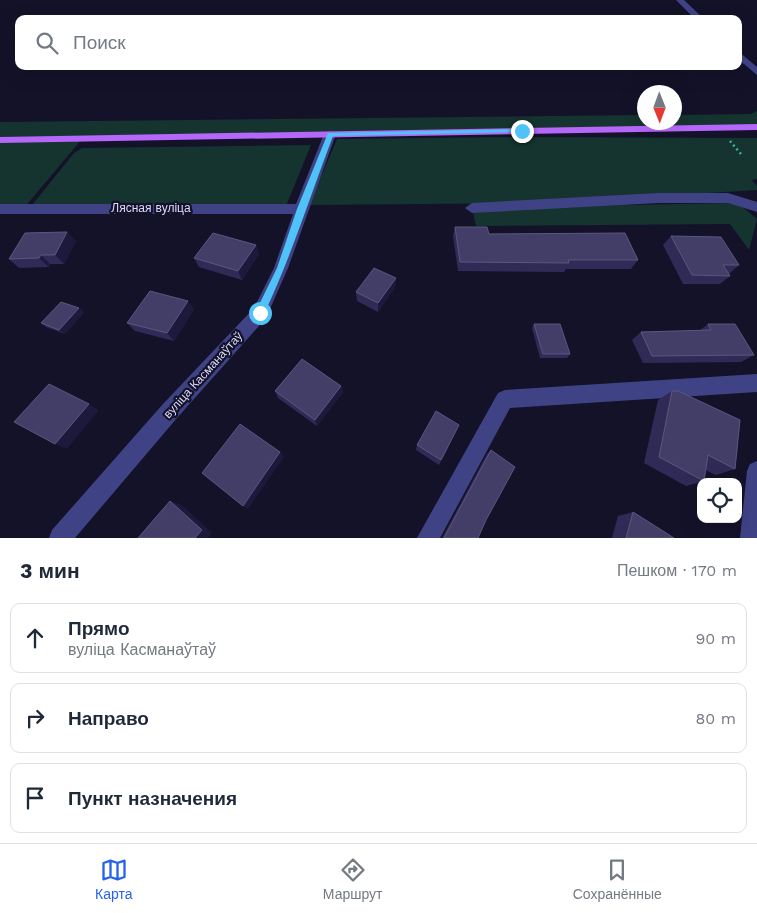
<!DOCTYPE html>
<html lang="ru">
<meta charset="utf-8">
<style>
:root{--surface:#fff;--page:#f2f2f3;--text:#1f2937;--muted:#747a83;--line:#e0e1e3;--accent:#2563eb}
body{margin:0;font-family:"Work Sans",sans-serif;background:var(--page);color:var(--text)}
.controls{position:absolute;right:15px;bottom:15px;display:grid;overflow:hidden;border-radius:10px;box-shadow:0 5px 20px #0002}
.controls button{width:45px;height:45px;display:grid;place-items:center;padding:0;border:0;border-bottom:1px solid var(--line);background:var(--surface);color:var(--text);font:25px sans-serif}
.compass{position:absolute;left:637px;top:85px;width:45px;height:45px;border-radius:50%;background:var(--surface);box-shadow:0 5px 20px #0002;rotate:179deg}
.stop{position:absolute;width:15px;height:15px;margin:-11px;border:4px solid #4fc3f7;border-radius:50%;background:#fff}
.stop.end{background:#4fc3f7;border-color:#fff;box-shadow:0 1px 5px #0008}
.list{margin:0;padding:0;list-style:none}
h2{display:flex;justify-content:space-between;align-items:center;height:65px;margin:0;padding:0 20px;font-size:21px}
h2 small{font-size:16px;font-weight:400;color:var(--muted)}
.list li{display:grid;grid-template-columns:32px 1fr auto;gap:15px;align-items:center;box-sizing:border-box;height:70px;margin:0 10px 10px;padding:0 10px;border:1px solid var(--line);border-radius:10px}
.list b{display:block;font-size:19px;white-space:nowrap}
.list p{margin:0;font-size:16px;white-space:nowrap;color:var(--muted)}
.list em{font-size:16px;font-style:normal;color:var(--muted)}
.icon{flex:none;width:28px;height:28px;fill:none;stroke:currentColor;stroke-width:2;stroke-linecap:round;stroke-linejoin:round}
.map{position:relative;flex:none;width:757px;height:538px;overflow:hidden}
.search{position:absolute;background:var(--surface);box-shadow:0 5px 20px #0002;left:15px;right:15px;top:15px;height:55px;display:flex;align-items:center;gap:12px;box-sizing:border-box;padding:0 18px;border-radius:10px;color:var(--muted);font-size:19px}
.sheet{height:305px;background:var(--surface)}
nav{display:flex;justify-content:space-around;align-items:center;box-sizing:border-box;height:70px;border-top:1px solid var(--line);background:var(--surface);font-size:14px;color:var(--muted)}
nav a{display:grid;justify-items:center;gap:2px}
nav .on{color:var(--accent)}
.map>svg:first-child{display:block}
.green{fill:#15332f}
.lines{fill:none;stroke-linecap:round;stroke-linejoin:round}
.path{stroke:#36b7a2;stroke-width:2.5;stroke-dasharray:2 3;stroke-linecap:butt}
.minor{fill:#3f4386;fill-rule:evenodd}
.major{fill:#b467f8;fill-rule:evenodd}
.wall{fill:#302b56}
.shaded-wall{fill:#1d193c}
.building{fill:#423e68;stroke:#5a577f}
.route{fill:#4fc3f7}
.labels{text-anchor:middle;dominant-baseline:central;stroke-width:4.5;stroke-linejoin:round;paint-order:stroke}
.street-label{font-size:12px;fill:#dcdbfd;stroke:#131229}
</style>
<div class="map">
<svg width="757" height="538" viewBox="0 0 757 538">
<rect width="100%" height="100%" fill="#131229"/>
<g class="green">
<polygon points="757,111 757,127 82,139 24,208 0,209 0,122 644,115 644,122 674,122 675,115 751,114"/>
<polygon points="520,137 757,138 757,179 752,180 757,186 757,190 543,203 309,205 337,139"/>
<polygon points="311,145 286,206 32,205 74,153 82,148"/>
<polygon points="732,203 745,209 757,219 749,250 730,224 476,226 472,208"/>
</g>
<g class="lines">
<polyline class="path" points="730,141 741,154"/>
<g class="minor">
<polygon points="676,0 684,0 704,19 695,19"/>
<polygon points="738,51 757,67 757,75 738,59"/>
<polygon points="330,131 336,134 288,268 266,318 177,418 75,538 49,538 52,530 163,404 254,308 274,268 293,214 0,214 0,204 296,204 324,134"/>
<polygon points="659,193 728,193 757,202 757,212 728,203 659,203 472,213 465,208 472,203"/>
<polygon points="757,374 757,392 510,408 440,538 417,538 498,393 505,390"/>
<polygon points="757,461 757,538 740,538 747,471 750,464"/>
</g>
<polygon class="major" points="757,124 757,130 0,143 0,137"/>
</g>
<g class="wall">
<polygon points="455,227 489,234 638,260 631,269 566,269 564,272 458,271 453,236"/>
<polygon points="671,236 739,265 729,274 730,276 720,284 683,284 663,245"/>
<polygon points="76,241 64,264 50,264 49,267 19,268 9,259"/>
<polygon points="256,245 259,254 242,280 199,267 194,258"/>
<polygon points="396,278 395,287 378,312 357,301 356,292"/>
<polygon points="194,309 174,341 135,331 127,323"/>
<polygon points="84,312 65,334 46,327 41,323"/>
<polygon points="534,324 570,354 567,358 540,358 532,328"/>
<polygon points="708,324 754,355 741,362 643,363 632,340 641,332 699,331"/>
<polygon points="341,386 343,392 317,426 278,398 275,391"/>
<polygon points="672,391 735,469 716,475 705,470 704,481 686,486 644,463 658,400"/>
<polygon points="459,425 439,465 416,450 417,445"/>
<polygon points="491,450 478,538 442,538 487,454"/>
<polygon points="633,512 674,538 612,538 618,516"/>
</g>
<g class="shaded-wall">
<polygon points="67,232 76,241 64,264 55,255"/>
<polygon points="256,245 259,254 242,280 238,271"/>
<polygon points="41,255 50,264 49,267 39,258"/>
<polygon points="396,278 395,287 378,312 378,303"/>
<polygon points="188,301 194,309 174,341 167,333"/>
<polygon points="79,308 84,312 65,334 59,330"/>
<polygon points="341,386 343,392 317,426 315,420"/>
<polygon points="89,404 99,410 67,449 55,444"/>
<polygon points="280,452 284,457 248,509 243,506"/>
<polygon points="170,501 182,505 212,533 208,538 195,538"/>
</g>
<g class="building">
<polygon points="455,227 487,227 489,234 625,233 638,260 568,260 569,263 460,262"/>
<polygon points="67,232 55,255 41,255 39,258 9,259 25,233"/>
<polygon points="213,233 256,245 238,271 194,258"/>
<polygon points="671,236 721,237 739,265 723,265 730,276 692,275"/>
<polygon points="374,268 396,278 378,303 356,292"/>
<polygon points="150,291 188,301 167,333 127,323"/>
<polygon points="61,302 79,308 59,330 41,323"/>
<polygon points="534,324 560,324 570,354 543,354"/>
<polygon points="708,324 735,324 754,355 652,356 641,332 711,330"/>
<polygon points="302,359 341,386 315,420 275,391"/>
<polygon points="49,384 89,404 55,444 14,422"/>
<polygon points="672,391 678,391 740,420 735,469 708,455 704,481 659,457"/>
<polygon points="436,411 459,425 441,460 417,445"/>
<polygon points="240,424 280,452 243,506 202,473"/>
<polygon points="491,450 515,467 486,520 478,538 444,538"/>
<polygon points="170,501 202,530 195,538 138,538"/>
<polygon points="633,512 674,538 626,538"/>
</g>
<path class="route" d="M522,129L525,132L333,136C310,196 291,258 263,316H257L255,313L277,268L297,209L328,133Z"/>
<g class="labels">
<g class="street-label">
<text x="151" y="208">Лясная вуліца</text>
<text transform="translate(203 375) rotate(-48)">вуліца Касманаўтаў</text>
</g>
</g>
</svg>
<div class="controls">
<button><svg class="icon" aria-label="locate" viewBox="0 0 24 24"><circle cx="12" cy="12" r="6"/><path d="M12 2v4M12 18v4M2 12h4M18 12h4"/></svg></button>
</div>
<svg class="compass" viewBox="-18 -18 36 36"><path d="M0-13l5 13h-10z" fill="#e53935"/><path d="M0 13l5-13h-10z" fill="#747a83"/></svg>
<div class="stop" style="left:260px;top:313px"></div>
<div class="stop end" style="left:522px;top:131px"></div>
<div class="search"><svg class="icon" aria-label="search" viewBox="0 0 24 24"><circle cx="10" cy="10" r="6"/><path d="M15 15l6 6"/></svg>Поиск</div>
</div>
<section class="sheet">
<h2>3 мин<small>Пешком · 170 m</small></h2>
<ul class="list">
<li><svg class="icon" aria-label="ahead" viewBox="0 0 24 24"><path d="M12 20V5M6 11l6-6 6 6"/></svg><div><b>Прямо</b><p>вуліца Касманаўтаў</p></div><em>90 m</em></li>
<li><svg class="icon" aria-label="right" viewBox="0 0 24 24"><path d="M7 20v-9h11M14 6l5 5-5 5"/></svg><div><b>Направо</b></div><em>80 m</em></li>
<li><svg class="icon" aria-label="arrive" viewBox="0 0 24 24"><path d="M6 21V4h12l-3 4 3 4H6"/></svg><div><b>Пункт назначения</b></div></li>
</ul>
</section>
<nav>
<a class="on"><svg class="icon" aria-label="map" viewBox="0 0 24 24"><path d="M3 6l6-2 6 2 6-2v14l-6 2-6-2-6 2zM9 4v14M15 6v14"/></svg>Карта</a>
<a><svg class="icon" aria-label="directions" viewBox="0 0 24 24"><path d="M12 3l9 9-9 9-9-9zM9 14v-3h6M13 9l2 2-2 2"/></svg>Маршрут</a>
<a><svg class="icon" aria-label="saved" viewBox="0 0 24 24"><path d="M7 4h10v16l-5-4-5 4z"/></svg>Сохранённые</a>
</nav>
